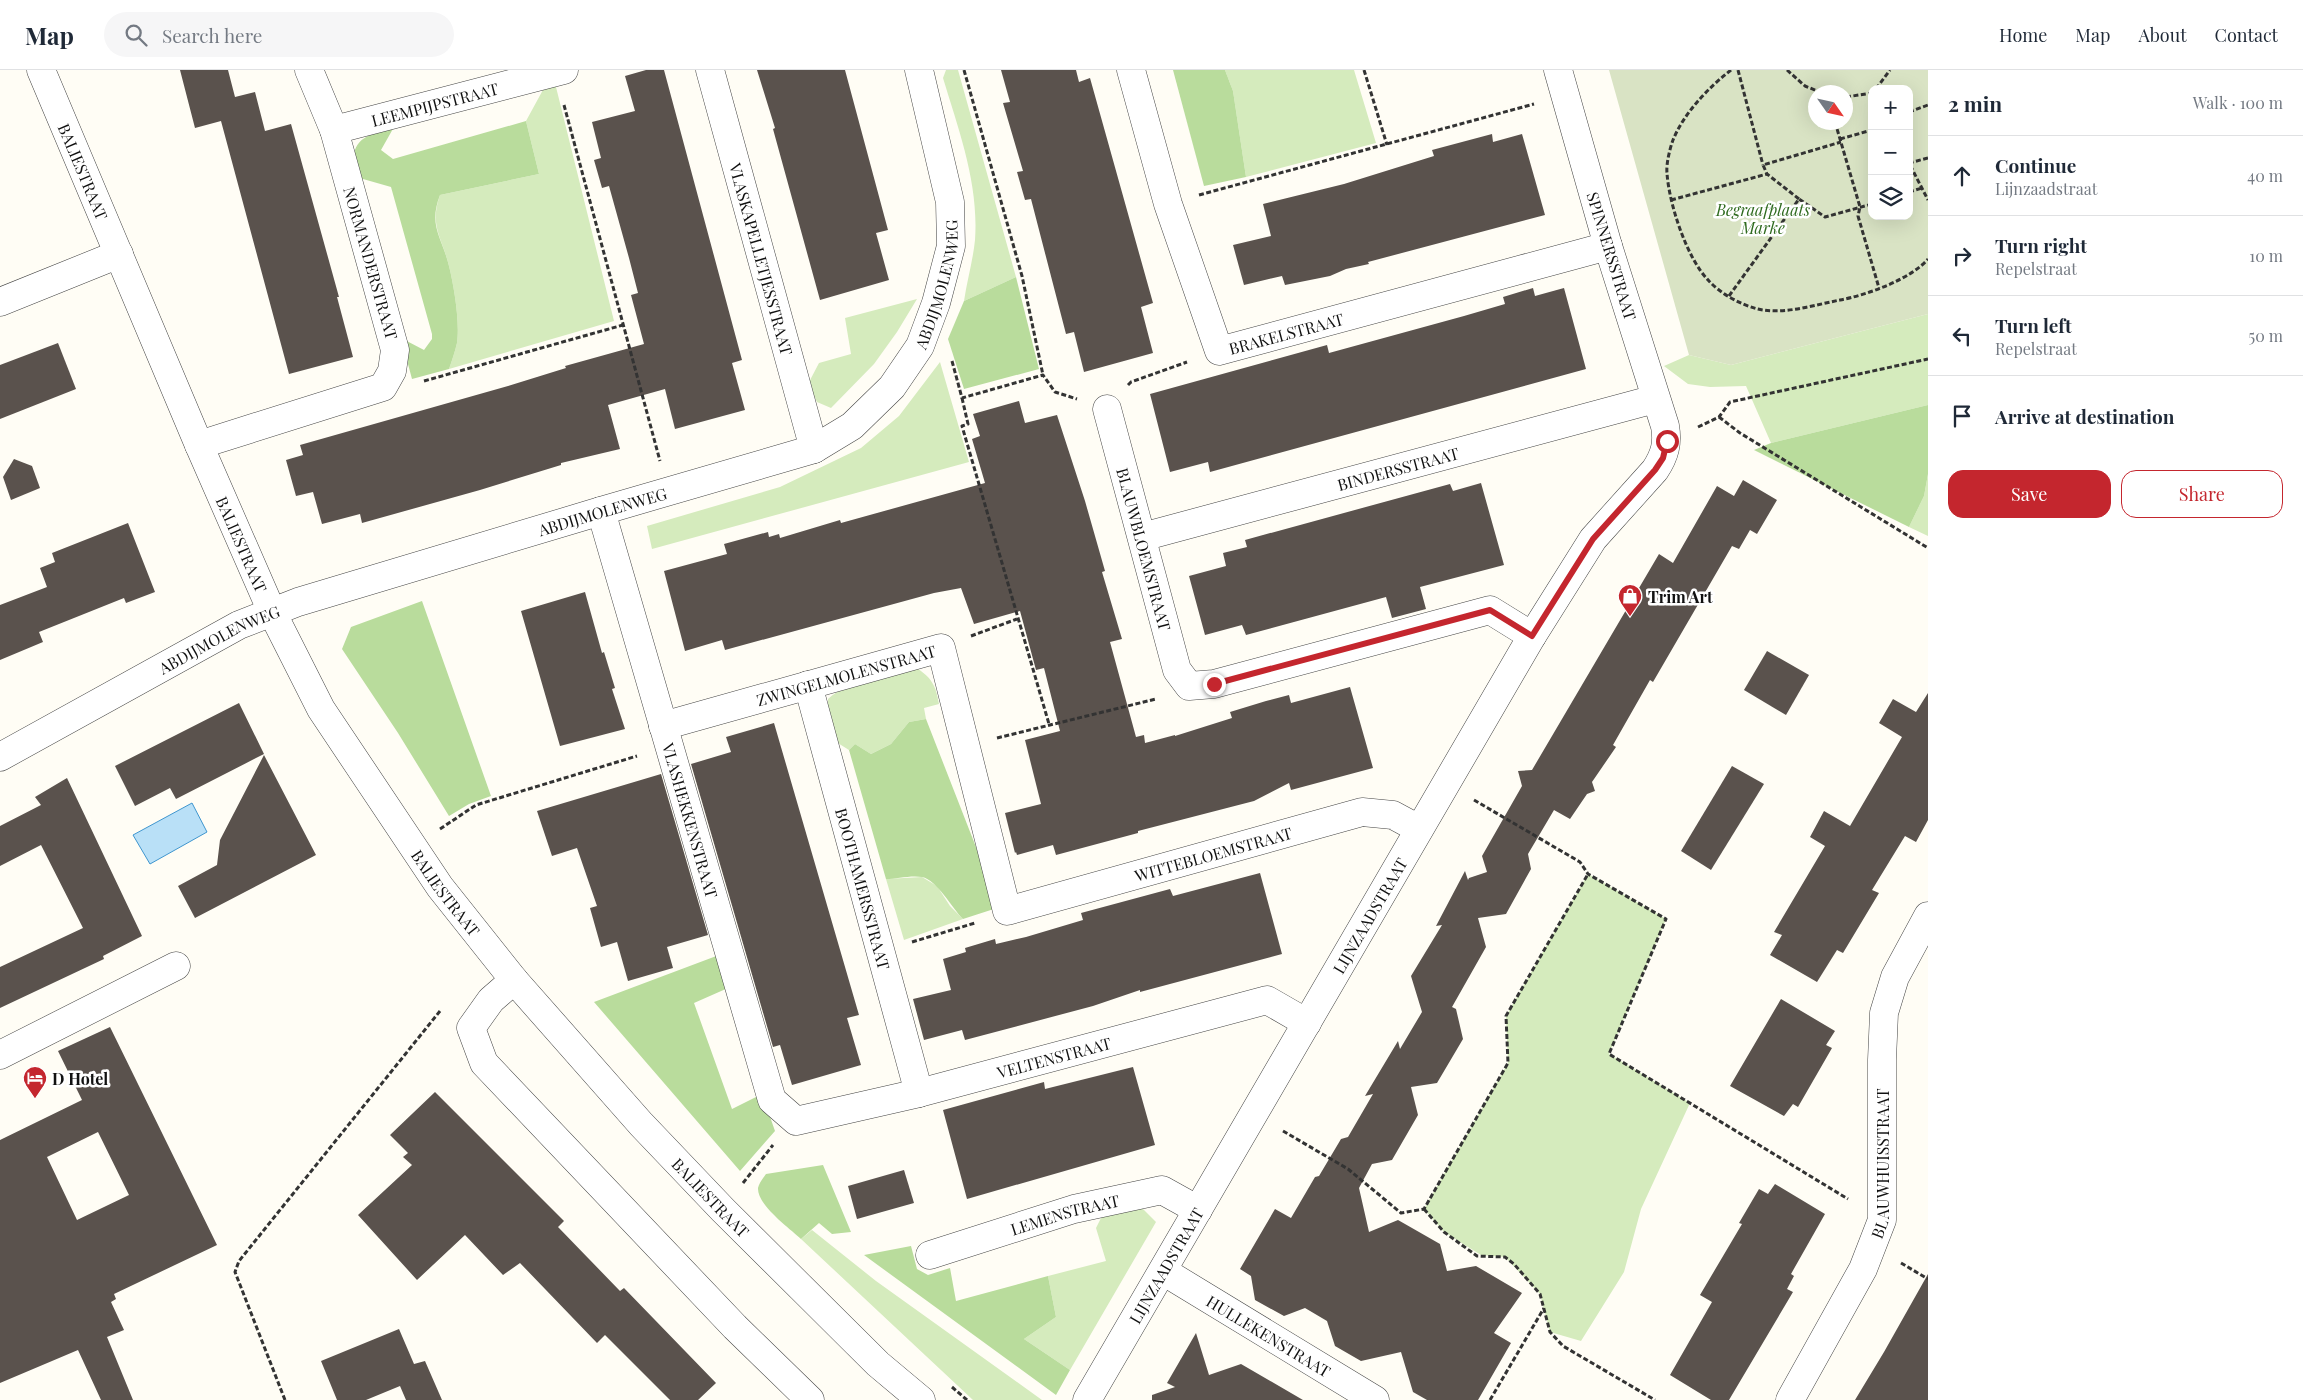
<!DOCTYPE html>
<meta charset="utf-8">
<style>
:root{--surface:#fff;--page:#f6f6f7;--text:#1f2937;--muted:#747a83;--line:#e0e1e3;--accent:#c4262e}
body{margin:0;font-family:"Playfair Display",serif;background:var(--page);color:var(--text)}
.controls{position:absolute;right:15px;top:15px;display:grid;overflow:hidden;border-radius:10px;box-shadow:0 5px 20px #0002}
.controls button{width:45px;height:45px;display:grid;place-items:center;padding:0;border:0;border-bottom:1px solid var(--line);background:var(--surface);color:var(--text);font:25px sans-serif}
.compass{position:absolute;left:1808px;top:15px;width:45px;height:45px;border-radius:50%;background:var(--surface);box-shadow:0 5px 20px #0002;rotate:124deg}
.stop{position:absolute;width:15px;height:15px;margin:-11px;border:4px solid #c4262e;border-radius:50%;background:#fff}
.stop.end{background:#c4262e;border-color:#fff;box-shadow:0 1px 5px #0008}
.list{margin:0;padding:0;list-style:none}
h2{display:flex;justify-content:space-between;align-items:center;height:65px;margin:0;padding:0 20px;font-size:21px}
h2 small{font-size:16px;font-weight:400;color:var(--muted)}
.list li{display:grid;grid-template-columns:32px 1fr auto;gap:15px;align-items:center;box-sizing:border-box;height:80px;padding:0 20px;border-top:1px solid var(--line)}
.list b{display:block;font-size:19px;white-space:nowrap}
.list p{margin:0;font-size:16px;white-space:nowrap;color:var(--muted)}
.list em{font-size:16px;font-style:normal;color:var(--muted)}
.actions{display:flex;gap:10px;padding:15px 20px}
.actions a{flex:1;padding:11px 0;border:1px solid var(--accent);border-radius:15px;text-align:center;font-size:18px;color:var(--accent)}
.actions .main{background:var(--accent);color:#fff}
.icon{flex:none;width:28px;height:28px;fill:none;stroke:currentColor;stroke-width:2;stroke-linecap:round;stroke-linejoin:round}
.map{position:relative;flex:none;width:1928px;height:1330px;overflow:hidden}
header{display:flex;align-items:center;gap:30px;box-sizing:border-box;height:70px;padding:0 25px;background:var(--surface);border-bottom:1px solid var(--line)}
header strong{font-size:24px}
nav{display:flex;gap:28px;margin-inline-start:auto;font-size:18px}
.search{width:350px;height:45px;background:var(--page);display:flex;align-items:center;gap:12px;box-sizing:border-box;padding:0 18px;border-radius:28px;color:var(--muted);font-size:19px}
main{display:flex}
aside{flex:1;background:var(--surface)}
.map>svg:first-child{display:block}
.green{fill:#d5ebbd}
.forest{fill:#b9dc9c}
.cemetery{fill:#d9e3c4;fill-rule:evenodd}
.water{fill:#b9e0f7;stroke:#3f96cf}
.building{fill:#5a524d;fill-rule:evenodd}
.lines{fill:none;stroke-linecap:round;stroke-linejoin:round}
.minor-casing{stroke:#444;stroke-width:29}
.path{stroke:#333;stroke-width:3;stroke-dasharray:5 2.5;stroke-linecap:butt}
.minor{stroke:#fff;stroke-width:28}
.route{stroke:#c4262e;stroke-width:6}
.labels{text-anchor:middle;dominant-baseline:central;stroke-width:5;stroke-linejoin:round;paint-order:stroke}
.street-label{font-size:16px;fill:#111;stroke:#fff}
.park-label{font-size:16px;font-style:italic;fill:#2f6b1f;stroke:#fff}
.poi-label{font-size:16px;font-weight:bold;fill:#111;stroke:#fff;text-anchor:start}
</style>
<header>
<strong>Map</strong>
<div class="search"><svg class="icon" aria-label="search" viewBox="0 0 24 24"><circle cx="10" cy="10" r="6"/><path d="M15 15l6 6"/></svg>Search here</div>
<nav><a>Home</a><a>Map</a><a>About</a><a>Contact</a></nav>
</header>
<main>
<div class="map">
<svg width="1928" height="1330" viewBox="0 0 1928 1330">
<rect width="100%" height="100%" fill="#fffdf5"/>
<g class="green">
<path d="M946,0H958L1016,207L964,231C967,211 973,190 975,170C979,114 959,61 943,8Z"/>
<polygon points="1225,0 1354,0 1376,73 1246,107 1233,21"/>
<path d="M552,14L556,17L614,251L449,299C452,290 455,282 457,273C460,252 454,216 449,196C442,167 429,156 440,125L539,104L526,51L544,18Z"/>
<polygon points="917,229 897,262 874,294 831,338 817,332 808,314 819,293 851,284 845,248"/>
<polygon points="1928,244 1928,335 1771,373 1746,316 1710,317 1688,314 1664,296 1689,285 1731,295"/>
<polygon points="940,292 969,392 652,479 647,456 780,417 861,378 899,346"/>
<polygon points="1928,404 1928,466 1909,457 1924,426"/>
<path d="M918,599C933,609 936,617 939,634L924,638L926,649L909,652L891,674L871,684L855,674L849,680L833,670L828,643V629C851,608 889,604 918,599Z"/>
<polygon points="1588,804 1666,849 1609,984 1690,1033 1641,1139 1624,1202 1581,1271 1550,1262 1540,1224 1505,1187 1481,1185 1444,1162 1424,1139 1508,993 1506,946"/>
<polygon points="922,807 937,816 950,836 963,849 904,870 886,809"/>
<polygon points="1139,1135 1156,1152 1070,1300 1024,1269 1056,1247 1048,1206 1106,1191 1096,1158 1102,1146"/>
<polygon points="812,1160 876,1211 1042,1330 973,1330 801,1169"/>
</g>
<g class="forest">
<polygon points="1173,0 1225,0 1233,21 1246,107 1204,116"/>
<path d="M526,51L539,104L440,125C428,156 442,167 449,196C454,216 460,252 457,273C455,282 452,290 449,299L412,309L401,268L424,280L432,269V264L391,117L363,109L354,103C349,69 366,65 394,57L381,80L393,89Z"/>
<polygon points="1016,207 1039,299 964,319 948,269 964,231"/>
<polygon points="1928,335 1928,404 1924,426 1909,457 1754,380 1771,373"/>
<polygon points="422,531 491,726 469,734 449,746 398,663 342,579 351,557"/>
<path d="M926,649L983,795L997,838L963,849C952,838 937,810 922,807C911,805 896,809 886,809L849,680L855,674L871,684L891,674L909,652Z"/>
<polygon points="719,885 728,918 694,933 732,1039 762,1024 775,1061 740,1101 594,932"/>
<path d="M823,1095L851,1162L832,1164L819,1153L801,1169C789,1158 757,1135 758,1118C759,1113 763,1108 766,1104Z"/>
<polygon points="911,1176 917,1199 928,1205 950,1198 956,1231 1048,1206 1056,1247 1024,1269 1070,1300 1056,1325 864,1185"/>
</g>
<path class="cemetery" d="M1609,0H1928V244L1731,295L1689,285ZM1872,19H1909V146H1872ZM1816,22H1846V52H1816Z"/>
<polygon class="water" points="192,733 207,762 150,794 133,765"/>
<g class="building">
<polygon points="180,0 228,0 235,27 255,22 265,61 291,54 339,227 337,227 353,287 289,304 221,51 195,58"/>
<polygon points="646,0 664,0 742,290 732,293 745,340 675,359 665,319 608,335 620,379 561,393 561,395 480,420 362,453 360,444 322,454 313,422 296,426 286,390 303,385 300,375 508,316 566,298 565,296 644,274 631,225 638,223 629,188 609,116 602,118 594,90 601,88 592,52 635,41 625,6"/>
<polygon points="757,0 845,0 888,160 876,163 889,210 820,230 773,59 775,58"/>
<polygon points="1001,0 1076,0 1079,12 1090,8 1153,233 1141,237 1153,283 1084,302 1074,262 1066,264 1031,129 1025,130 1017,102 1023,101 1003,33 1010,32"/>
<polygon points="1492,64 1493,72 1522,64 1545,145 1368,192 1369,194 1346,199 1330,206 1285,215 1282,206 1244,215 1233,175 1271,166 1263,134 1344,114 1434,86 1432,80"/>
<polygon points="1533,218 1535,226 1564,218 1586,299 1210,402 1208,392 1170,402 1150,324 1327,275 1329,283 1464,246 1505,234 1503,227"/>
<polygon points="58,273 76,319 0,349 0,295"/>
<polygon points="1019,331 1025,353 1057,345 1085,431 1105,501 1102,502 1122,569 1110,572 1136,667 1144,665 1145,673 1175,665 1175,666 1232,648 1230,642 1266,631 1289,625 1291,633 1350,617 1373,698 1291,720 1289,713 1254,731 1138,761 1138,763 1056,785 1053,775 1017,785 1016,782 1015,783 1005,743 1041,734 1025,670 1060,661 1044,598 1036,600 1020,541 974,554 961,518 934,523 725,580 722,570 685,581 664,501 727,484 724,474 768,462 769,467 779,464 780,468 840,450 841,453 985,413 972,369 980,366 973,344"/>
<polygon points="14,389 32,396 40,418 11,430 3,407"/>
<polygon points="1743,410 1777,430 1757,464 1750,460 1739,479 1732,476 1653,612 1650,610 1613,675 1616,677 1592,712 1595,721 1587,724 1570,749 1554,740 1528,784 1531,799 1506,844 1478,848 1486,877 1452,937 1456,939 1463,969 1437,1013 1411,1017 1418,1045 1392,1090 1372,1094 1359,1118 1369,1162 1398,1150 1440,1174 1447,1201 1476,1196 1522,1223 1494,1263 1511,1273 1478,1330 1427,1330 1413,1322 1401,1282 1361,1291 1335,1276 1327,1251 1305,1238 1284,1246 1255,1230 1251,1206 1240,1199 1275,1139 1291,1148 1315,1107 1319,1106 1341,1069 1348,1067 1373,1024 1365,1026 1398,971 1400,979 1422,942 1411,906 1442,855 1436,856 1465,801 1468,810 1469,808 1487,802 1482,786 1522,716 1518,701 1532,700 1659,484 1673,493 1717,416 1734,426"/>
<polygon points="1481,413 1504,495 1420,517 1426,539 1392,548 1386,527 1246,565 1242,555 1205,565 1189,506 1226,496 1223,483 1247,477 1245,470 1450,414 1453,421"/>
<polygon points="128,453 155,522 126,533 124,528 39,562 43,572 0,590 0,535 47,517 40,498 55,492 52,483"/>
<polygon points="585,522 602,583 604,582 615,618 612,619 625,659 560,676 521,541"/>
<polygon points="1767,581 1809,605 1786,645 1744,620"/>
<polygon points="1928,623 1928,750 1916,772 1905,766 1872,820 1879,823 1843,883 1837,880 1817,912 1770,885 1782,865 1774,862 1825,776 1810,767 1824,741 1850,756 1902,667 1879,653 1893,629 1916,642"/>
<polygon points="239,633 264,684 176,729 170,718 135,736 115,696"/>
<polygon points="774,653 859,945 847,948 861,995 792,1015 780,975 773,977 691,694 731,682 726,667"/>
<polygon points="264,685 316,785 195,848 178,816 217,795 220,770"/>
<polygon points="1732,696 1764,714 1711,800 1681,781"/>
<polygon points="661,704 708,865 667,877 673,898 628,911 617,872 601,877 590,838 597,836 577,778 552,786 537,741"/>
<polygon points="67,708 142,866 103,886 104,889 0,938 0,897 83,858 41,775 0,796 0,756 41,735 35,727"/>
<polygon points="1260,803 1282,884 1140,922 1140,920 1093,936 965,970 962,960 924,970 913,929 951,920 943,889 966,882 965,878 995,869 996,874 1026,867 1083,850 1081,843 1170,819 1173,826"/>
<polygon points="1781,929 1835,961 1826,975 1832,978 1798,1037 1793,1034 1784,1046 1730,1016"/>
<path d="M110,957L217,1175L114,1224L116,1229L111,1232L124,1260L107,1267L133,1330H101L78,1280L0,1313V1070L82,1030L58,981ZM98,1062L129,1125L77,1150L47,1087Z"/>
<polygon points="1133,997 1155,1075 967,1129 943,1040 1044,1012 1045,1019"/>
<polygon points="435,1022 564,1151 558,1157 620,1221 624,1218 716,1313 698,1330 670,1330 605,1265 597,1273 520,1193 503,1205 465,1165 417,1210 358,1145 412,1095 403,1087 408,1083 390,1065"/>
<polygon points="904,1100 914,1133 857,1149 848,1116"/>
<polygon points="1775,1114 1825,1144 1791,1204 1794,1206 1787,1219 1793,1222 1729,1330 1711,1330 1670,1305 1712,1232 1700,1225 1742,1154 1739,1153 1759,1119 1768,1124"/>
<polygon points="1928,1204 1928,1330 1855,1330 1884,1282"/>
<polygon points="399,1259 414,1294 425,1291 442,1330 406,1330 400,1316 366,1330 337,1330 321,1291"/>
<polygon points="1196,1263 1209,1305 1241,1294 1303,1330 1152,1330 1152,1325 1175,1317 1167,1313"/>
</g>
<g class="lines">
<g class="minor-casing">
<g id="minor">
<path id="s1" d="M41,0L199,375L272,542L321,639L440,817L514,910L641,1054L723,1140L878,1294L921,1330"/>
<path id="s2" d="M710,0L814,379"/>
<path id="s3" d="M1131,0L1168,134L1219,281L1608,176"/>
<path id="s4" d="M334,60L564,0"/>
<polyline points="0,232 119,184"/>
<path id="s5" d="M1107,339L1177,600L1189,616L1214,614L1490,540L1532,566"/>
<polyline points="199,375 383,317 392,301 395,280 334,60 309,0"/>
<path id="s6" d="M601,441L772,1030L796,1051L919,1023L1267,930L1307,953"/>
<path id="s7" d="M1142,467L1655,329"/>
<path id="s8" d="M808,615L919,1023"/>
<path id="s9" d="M663,656L941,578L1007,841L1362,742L1393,745L1419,759"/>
<path id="s10" d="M0,687L239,555L298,532L601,441L814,379L852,356L892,317L920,276L936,233L951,176L950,132L919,0"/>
<polyline points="514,910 491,930 471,958 484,993 735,1257 810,1330"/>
<polyline points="0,985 176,896"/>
<path id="s11" d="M930,1185L1074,1139L1162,1120L1198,1140"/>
<path id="s12" d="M1163,1201L1375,1330"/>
<path id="s13" d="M1087,1330L1532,566L1593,469L1655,400C1665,385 1668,373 1665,356L1608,176L1558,0"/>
<path id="s14" d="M1790,1330L1863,1199L1882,1150V990L1884,943L1895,907L1928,846"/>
</g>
</g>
<g class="path">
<polyline points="964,0 1022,206 1043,305"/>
<polyline points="1364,0 1387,75"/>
<path d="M1731,0C1708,18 1684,43 1673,70C1670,78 1666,94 1667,103C1669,134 1687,189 1709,211C1721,224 1741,235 1758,239C1784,245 1814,235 1840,230C1867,225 1911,209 1928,189"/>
<polyline points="1738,0 1763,95"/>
<polyline points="1787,0 1805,16 1820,22"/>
<polyline points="1876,19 1890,0"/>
<polyline points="1846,27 1872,23"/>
<polyline points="564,35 660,391"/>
<polyline points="1909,42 1928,35"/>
<polyline points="1835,52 1860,137 1858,146 1879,218"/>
<polyline points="1840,69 1872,60"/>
<polyline points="1928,88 1909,93 1928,130"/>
<polyline points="1909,122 1922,118"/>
<polyline points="1199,125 1534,34"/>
<polyline points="1799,129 1767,104 1763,95 1841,72"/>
<polyline points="1671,130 1767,104"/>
<polyline points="1729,226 1799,129 1825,147 1872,134"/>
<polyline points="952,291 962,328 1043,305 1055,322 1077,329"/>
<polyline points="424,311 623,255"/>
<polyline points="1128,315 1131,312 1187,292"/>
<polyline points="962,328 968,354 962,356 1049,654"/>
<polyline points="1719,347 1740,363 1928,478"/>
<polyline points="1698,357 1719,347 1730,332 1928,289"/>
<polyline points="971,566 1017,549"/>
<polyline points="997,668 1156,629"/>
<polyline points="1474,730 1580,792 1588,804 1666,849 1609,984 1848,1129"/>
<polyline points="440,759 476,735 637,686"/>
<polyline points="912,872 975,853"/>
<polyline points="1283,1061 1348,1099 1401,1143 1424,1139 1508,993 1506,946 1588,804"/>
<polyline points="743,1113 773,1075"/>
<polyline points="1424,1139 1444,1162 1477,1186 1505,1187 1514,1194 1540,1224 1550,1262 1563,1276 1655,1330"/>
<polyline points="1901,1193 1928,1209"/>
<polyline points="952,1317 967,1330"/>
<polyline points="285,1330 235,1202 239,1191 440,941"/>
<polyline points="1490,1330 1544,1238"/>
</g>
<use href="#minor" class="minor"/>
</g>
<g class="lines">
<polyline class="route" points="1214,614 1490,540 1532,566 1593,469 1655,400 1663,388 1667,371"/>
</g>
<defs>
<g id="shop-pin" transform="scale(1.25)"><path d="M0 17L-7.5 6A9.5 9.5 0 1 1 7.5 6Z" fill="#c4262e" stroke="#fff"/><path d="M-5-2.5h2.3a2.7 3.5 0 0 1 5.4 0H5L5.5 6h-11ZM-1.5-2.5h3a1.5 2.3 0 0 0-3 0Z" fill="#fff"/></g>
<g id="hotel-pin" transform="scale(1.25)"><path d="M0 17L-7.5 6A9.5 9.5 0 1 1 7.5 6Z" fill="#c4262e" stroke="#fff"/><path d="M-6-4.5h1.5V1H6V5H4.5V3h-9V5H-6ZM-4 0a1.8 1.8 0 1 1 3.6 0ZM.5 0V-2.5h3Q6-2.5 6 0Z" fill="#fff"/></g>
</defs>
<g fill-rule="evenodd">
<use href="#shop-pin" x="1630" y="526"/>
<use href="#hotel-pin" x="35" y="1008"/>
</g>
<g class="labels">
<g class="street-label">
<text stroke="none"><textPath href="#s4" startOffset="104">LEEMPIJPSTRAAT</textPath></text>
<text stroke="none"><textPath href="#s1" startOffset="110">BALIESTRAAT</textPath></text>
<text transform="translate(1612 186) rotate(73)">SPINNERSSTRAAT</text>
<text stroke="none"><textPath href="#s2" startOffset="196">VLASKAPELLETJESSTRAAT</textPath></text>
<text transform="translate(371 193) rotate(74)">NORMANDERSTRAAT</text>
<text stroke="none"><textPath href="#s10" startOffset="1089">ABDIJMOLENWEG</textPath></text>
<text stroke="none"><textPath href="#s3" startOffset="364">BRAKELSTRAAT</textPath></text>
<text stroke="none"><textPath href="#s7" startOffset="265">BINDERSSTRAAT</textPath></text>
<text stroke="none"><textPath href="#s10" startOffset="654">ABDIJMOLENWEG</textPath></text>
<text stroke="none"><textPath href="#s1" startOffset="515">BALIESTRAAT</textPath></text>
<text stroke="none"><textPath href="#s5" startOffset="145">BLAUWBLOEMSTRAAT</textPath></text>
<text stroke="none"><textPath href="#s10" startOffset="249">ABDIJMOLENWEG</textPath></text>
<text stroke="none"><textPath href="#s9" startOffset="190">ZWINGELMOLENSTRAAT</textPath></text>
<text stroke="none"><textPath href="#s6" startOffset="322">VLASHEKKENSTRAAT</textPath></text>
<text stroke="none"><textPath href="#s9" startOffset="774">WITTEBLOEMSTRAAT</textPath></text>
<text stroke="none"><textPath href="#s8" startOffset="211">BOOTHAMERSSTRAAT</textPath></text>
<text stroke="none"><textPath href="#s1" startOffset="920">BALIESTRAAT</textPath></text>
<text stroke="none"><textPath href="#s13" startOffset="561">LIJNZAADSTRAAT</textPath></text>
<text stroke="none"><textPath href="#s6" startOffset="911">VELTENSTRAAT</textPath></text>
<text stroke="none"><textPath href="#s14" startOffset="259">BLAUWHUISSTRAAT</textPath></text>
<text stroke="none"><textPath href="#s1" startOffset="1324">BALIESTRAAT</textPath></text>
<text stroke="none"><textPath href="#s11" startOffset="141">LEMENSTRAAT</textPath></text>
<text stroke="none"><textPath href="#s13" startOffset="156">LIJNZAADSTRAAT</textPath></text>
<text stroke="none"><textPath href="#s12" startOffset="124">HULLEKENSTRAAT</textPath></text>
</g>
<g class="park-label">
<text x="1763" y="139">Begraafplaats<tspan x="1763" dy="18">Marke</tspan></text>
</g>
<g class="poi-label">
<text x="1648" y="526">Trim Art</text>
<text x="52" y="1008">D Hotel</text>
</g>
</g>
</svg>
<div class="controls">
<button>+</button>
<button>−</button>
<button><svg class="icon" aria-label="layers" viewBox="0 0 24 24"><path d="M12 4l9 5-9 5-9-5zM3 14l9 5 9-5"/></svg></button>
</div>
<svg class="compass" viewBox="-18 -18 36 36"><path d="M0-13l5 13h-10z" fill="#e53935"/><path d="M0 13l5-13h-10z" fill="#747a83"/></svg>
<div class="stop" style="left:1667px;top:371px"></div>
<div class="stop end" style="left:1214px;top:614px"></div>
</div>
<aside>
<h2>2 min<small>Walk · 100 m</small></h2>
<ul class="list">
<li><svg class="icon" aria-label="ahead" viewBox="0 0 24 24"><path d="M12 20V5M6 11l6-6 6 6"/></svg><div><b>Continue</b><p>Lijnzaadstraat</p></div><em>40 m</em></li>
<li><svg class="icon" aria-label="right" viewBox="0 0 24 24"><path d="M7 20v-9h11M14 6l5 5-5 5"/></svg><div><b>Turn right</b><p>Repelstraat</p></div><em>10 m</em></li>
<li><svg class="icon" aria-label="left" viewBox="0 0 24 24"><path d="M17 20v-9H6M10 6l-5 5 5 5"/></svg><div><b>Turn left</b><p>Repelstraat</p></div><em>50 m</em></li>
<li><svg class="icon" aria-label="arrive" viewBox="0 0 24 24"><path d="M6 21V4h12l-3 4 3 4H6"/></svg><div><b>Arrive at destination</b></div></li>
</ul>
<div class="actions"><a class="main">Save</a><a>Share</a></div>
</aside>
</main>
